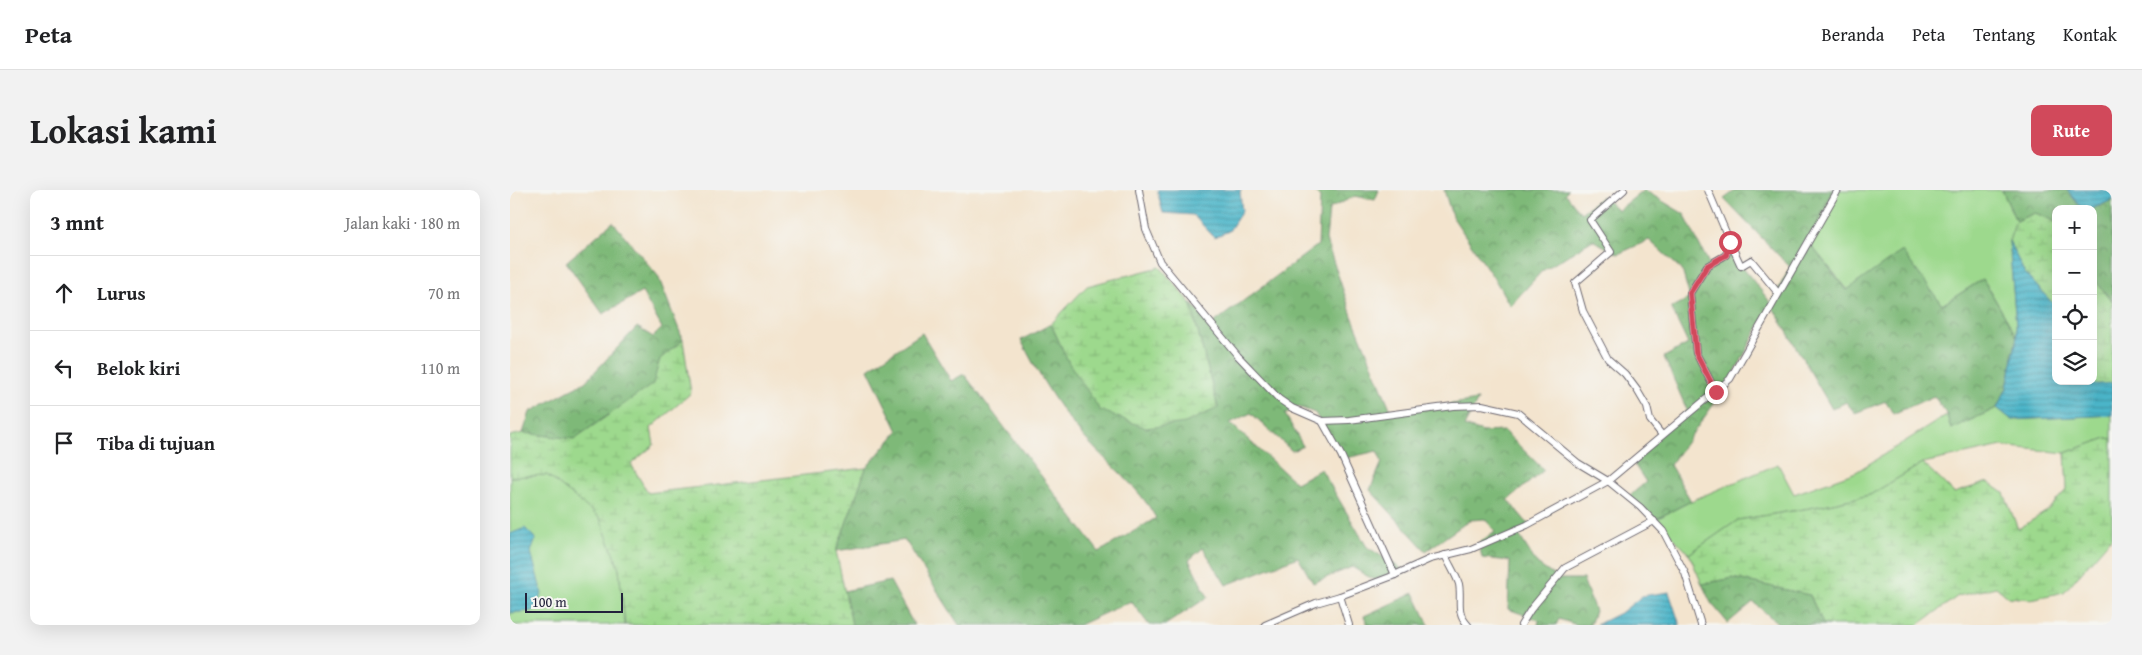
<!DOCTYPE html>
<html lang="id">
<meta charset="utf-8">
<style>
:root{--surface:#fff;--page:#f2f2f2;--text:#202124;--muted:#757577;--line:#e0e0e0;--accent:#d1495b}
body{margin:0;font-family:"Gentium Book Plus",serif;background:var(--page);color:var(--text)}
.controls{position:absolute;right:15px;top:15px;display:grid;overflow:hidden;border-radius:10px;box-shadow:0 5px 20px #0002}
.controls button{width:45px;height:45px;display:grid;place-items:center;padding:0;border:0;border-bottom:1px solid var(--line);background:var(--surface);color:var(--text);font:25px sans-serif}
.scale{position:absolute;left:15px;bottom:12px;width:98px;box-sizing:border-box;padding-left:5px;border:2px solid #22223b;border-top:0;font-size:14px;line-height:18px;white-space:nowrap;color:#22223b;-webkit-text-stroke:4px #f6f6f2;paint-order:stroke}
.stop{position:absolute;width:15px;height:15px;margin:-11px;border:4px solid #d1495b;border-radius:50%;background:#fff}
.stop.end{background:#d1495b;border-color:#fff;box-shadow:0 1px 5px #0008}
.list{margin:0;padding:0;list-style:none}
h2{display:flex;justify-content:space-between;align-items:center;height:65px;margin:0;padding:0 20px;font-size:21px}
h2 small{font-size:16px;font-weight:400;color:var(--muted)}
.list li{display:grid;grid-template-columns:32px 1fr auto;gap:15px;align-items:center;box-sizing:border-box;height:75px;padding:0 20px;border-top:1px solid var(--line)}
.list b{display:block;font-size:19px;white-space:nowrap}
.list em{font-size:16px;font-style:normal;color:var(--muted)}
.icon{flex:none;width:28px;height:28px;fill:none;stroke:currentColor;stroke-width:2;stroke-linecap:round;stroke-linejoin:round}
.map{position:relative;flex:none;width:1602px;height:435px;overflow:hidden;border-radius:10px}
header{display:flex;align-items:center;gap:30px;box-sizing:border-box;height:70px;padding:0 25px;background:var(--surface);border-bottom:1px solid var(--line)}
header strong{font-size:24px}
nav{display:flex;gap:28px;margin-inline-start:auto;font-size:18px}
.intro{display:flex;align-items:center;justify-content:space-between;box-sizing:border-box;height:120px;padding:0 30px}
h1{margin:0;font-size:35px}
.button{padding:12px 22px;border-radius:10px;background:var(--accent);color:#fff;font-size:18px;font-weight:700}
main{display:flex;gap:30px;padding:0 30px}
aside{flex:1;background:var(--surface);border-radius:10px;box-shadow:0 5px 20px #0002}
.map>svg:first-child{display:block}
.green{fill:#9dd98d;stroke:#607e64}
.forest{fill:url(#forest-crowns);stroke:#506e5a}
.wetland{fill:url(#wetland-marsh);stroke:#607e64}
.water{fill:url(#water-rules);stroke:#366c82}
.lines{fill:none;stroke-linecap:round;stroke-linejoin:round}
.minor-casing{stroke:#6b666e;stroke-width:8}
.minor{stroke:#fff;stroke-width:6}
.route{stroke:#d1495b;stroke-width:6}
</style>
<header>
<strong>Peta</strong>
<nav><a>Beranda</a><a>Peta</a><a>Tentang</a><a>Kontak</a></nav>
</header>
<div class="intro"><h1>Lokasi kami</h1><a class="button">Rute</a></div>
<main>
<aside>
<h2>3 mnt<small>Jalan kaki · 180 m</small></h2>
<ul class="list">
<li><svg class="icon" aria-label="ahead" viewBox="0 0 24 24"><path d="M12 20V5M6 11l6-6 6 6"/></svg><div><b>Lurus</b></div><em>70 m</em></li>
<li><svg class="icon" aria-label="left" viewBox="0 0 24 24"><path d="M17 20v-9H6M10 6l-5 5 5 5"/></svg><div><b>Belok kiri</b></div><em>110 m</em></li>
<li><svg class="icon" aria-label="arrive" viewBox="0 0 24 24"><path d="M6 21V4h12l-3 4 3 4H6"/></svg><div><b>Tiba di tujuan</b></div></li>
</ul>
</aside>
<div class="map">
<svg width="1602" height="435" viewBox="0 0 1602 435">
<defs>
<pattern id="forest-crowns" width="20" height="18" patternUnits="userSpaceOnUse" patternTransform="scale(1.25)"><rect width="20" height="18" fill="#7eb978"/><path d="M2 6a3 3 0 1 1 6 0M12 15a3 3 0 1 1 6 0" fill="none" stroke="#679664"/></pattern>
<pattern id="wetland-marsh" width="20" height="14" patternUnits="userSpaceOnUse" patternTransform="scale(1.25)"><rect width="20" height="14" fill="#9dd98d"/><path d="M1 5h8M5 5V1M11 12h8M15 12V8" fill="none" stroke="#87ba7b"/></pattern>
<pattern id="water-rules" width="6" height="5" patternUnits="userSpaceOnUse" patternTransform="scale(1.25)"><rect width="6" height="5" fill="#4bb5c9"/><path d="M0 2.5h6" fill="none" stroke="#3e93a4"/></pattern>
</defs>
<rect width="100%" height="100%" fill="#f6f6f2"/>
<filter id="ink" filterUnits="userSpaceOnUse"><feTurbulence type="fractalNoise" baseFrequency=".02" numOctaves="2"/><feDisplacementMap in="SourceGraphic" scale="10" xChannelSelector="R" yChannelSelector="G"/><feConvolveMatrix kernelMatrix="1 2 1 2 8 2 1 2 1" color-interpolation-filters="sRGB"/></filter>
<filter id="wash" filterUnits="userSpaceOnUse"><feTurbulence type="fractalNoise" baseFrequency=".0096" numOctaves="4" result="noise"/><feDisplacementMap in="SourceGraphic" scale="20" xChannelSelector="R" yChannelSelector="G"/><feGaussianBlur stdDeviation="1.12" result="paint"/><feColorMatrix in="noise" values="0 0 0 0 0 0 0 0 0 0 0 0 0 0 0 0 0 1.4 0 .05"/><feComposite in="paint" operator="in"/></filter>
<g filter="url(#wash)">
<rect width="100%" height="100%" fill="#f3e4ce"/>
<g class="green">
<polygon points="1322,0 1492,0 1506,31 1499,51 1507,147 1473,89 1432,115 1392,62 1338,100 1299,53"/>
<polygon points="1487,218 1502,230 1602,225 1602,249 1597,248 1555,263 1492,256 1413,273 1360,305 1300,318 1228,330 1179,364 1146,329 1181,311 1268,274 1284,304 1346,282 1437,225 1441,239"/>
<polygon points="37,285 90,327 109,379 115,435 0,435 0,287"/>
</g>
<g class="forest">
<path d="M802,0H869L865,10L845,6L819,19L816,50L842,126L882,223L968,210L954,236L973,242L994,241L1034,280L998,310L1019,335L1009,345L1027,374L1049,389H1073L1085,421L1080,435H1067L1049,429L1046,435H1028L1029,430L998,419L1000,371L972,368L969,353L985,341L975,329L960,330L916,361L860,300L872,272L867,261L832,269L805,223L788,217L775,224L793,256L782,261L741,223L720,233L786,293L811,279L857,357L892,379L864,390L842,377L803,393L788,367L716,395L693,358L679,370L698,407L655,435H639L621,411L569,435H449L395,350L326,361L356,278L388,241L358,179L412,143L441,191L454,184L589,362L646,328C629,296 596,272 572,245C547,216 528,184 511,150L541,134L559,173L708,218L680,112L701,135L808,55L810,8Z"/>
<polygon points="934,0 1058,0 1055,3 1071,23 1092,6 1108,20 1134,0 1174,24 1199,74 1221,63 1261,113 1280,77 1214,9 1226,0 1322,0 1299,53 1337,100 1392,61 1432,115 1473,89 1507,147 1497,198 1487,218 1441,239 1437,225 1424,206 1383,224 1376,211 1345,223 1336,212 1322,219 1261,114 1221,190 1160,275 1181,311 1146,329 1117,308 1136,292 1122,271 1177,220 1154,167 1178,154 1161,118 1180,108 1172,80 1139,50 1108,64 1083,50 1032,81 1000,116 987,93 942,26"/>
<polygon points="1492,0 1557,0 1572,19 1546,19 1546,32 1525,23 1506,31"/>
<polygon points="1602,10 1602,111 1583,88 1583,19 1582,19"/>
<polygon points="103,32 148,86 173,150 150,169 144,194 64,249 13,243 20,222 75,192 127,137 143,147 152,138 132,102 93,124 56,72"/>
<polygon points="1223,388 1300,405 1313,434 1318,435 1270,435 1243,412 1218,433 1201,413 1192,394"/>
<polygon points="380,391 404,435 342,435 334,401"/>
<polygon points="904,403 919,435 858,435 854,426"/>
</g>
<g class="wetland">
<polygon points="1525,23 1546,32 1546,117 1514,82 1499,51 1506,31"/>
<polygon points="650,77 680,112 708,218 675,233 636,238 590,220 559,173 541,134 577,96"/>
<polygon points="1583,88 1602,111 1602,193 1580,195 1579,191 1583,191"/>
<polygon points="173,150 181,203 141,238 144,255 121,274 138,303 356,278 326,361 342,435 115,435 109,379 90,328 37,285 0,287 0,246 13,243 64,249 143,194 150,169"/>
<polygon points="1597,248 1602,249 1602,347 1554,402 1521,409 1498,407 1486,397 1448,406 1408,435 1318,435 1313,434 1300,405 1223,388 1192,394 1179,364 1228,330 1300,318 1360,305 1413,273 1444,303 1478,292 1494,303 1508,339 1537,321 1557,299 1555,263"/>
</g>
<g class="water">
<polygon points="647,0 732,0 730,2 732,21 719,41 704,47 683,25 653,23"/>
<polygon points="1557,0 1602,0 1602,10 1582,19 1572,19"/>
<polygon points="1499,51 1514,82 1546,117 1546,191 1579,191 1580,195 1602,193 1602,225 1502,230 1487,218 1497,198 1507,147"/>
<polygon points="15,338 26,349 21,362 32,404 23,421 0,423 0,344"/>
<polygon points="1159,402 1170,435 1086,435 1112,422 1132,406"/>
</g>
</g>
<g filter="url(#ink)">
<g class="lines">
<g class="minor-casing">
<g id="minor">
<polyline points="629,0 636,39 650,72 728,166 769,209 782,218 812,231 839,230 943,216 972,215 1008,223 1068,273 1098,291 1130,317 1153,341 1175,383 1191,435"/>
<polyline points="1114,0 1080,30 1101,62 1065,93 1073,121 1098,169 1115,184 1127,200 1137,217 1140,230 1152,245"/>
<polyline points="1198,0 1220,52 1216,65 1197,76 1180,103 1186,163 1206,202"/>
<polyline points="1220,52 1231,76 1241,70 1268,103"/>
<polyline points="812,231 831,265 885,385"/>
<path d="M935,365C939,374 946,385 949,394C952,410 945,422 958,435"/>
<polyline points="830,406 839,435"/>
<polyline points="755,435 806,413 830,406 880,387 920,369 961,359 1017,335 1098,291 1220,189 1328,0"/>
<polyline points="1011,435 1021,419 1055,378 1144,331"/>
</g>
</g>
<use href="#minor" class="minor"/>
</g>
</g>
<g class="lines" filter="url(#ink)">
<polyline class="route" points="1206,202 1186,163 1180,103 1197,76 1216,65 1220,52"/>
</g>
</svg>
<div class="controls">
<button>+</button>
<button>−</button>
<button><svg class="icon" aria-label="locate" viewBox="0 0 24 24"><circle cx="12" cy="12" r="6"/><path d="M12 2v4M12 18v4M2 12h4M18 12h4"/></svg></button>
<button><svg class="icon" aria-label="layers" viewBox="0 0 24 24"><path d="M12 4l9 5-9 5-9-5zM3 14l9 5 9-5"/></svg></button>
</div>
<div class="scale">100 m</div>
<div class="stop" style="left:1220px;top:52px"></div>
<div class="stop end" style="left:1206px;top:202px"></div>
</div>
</main>
